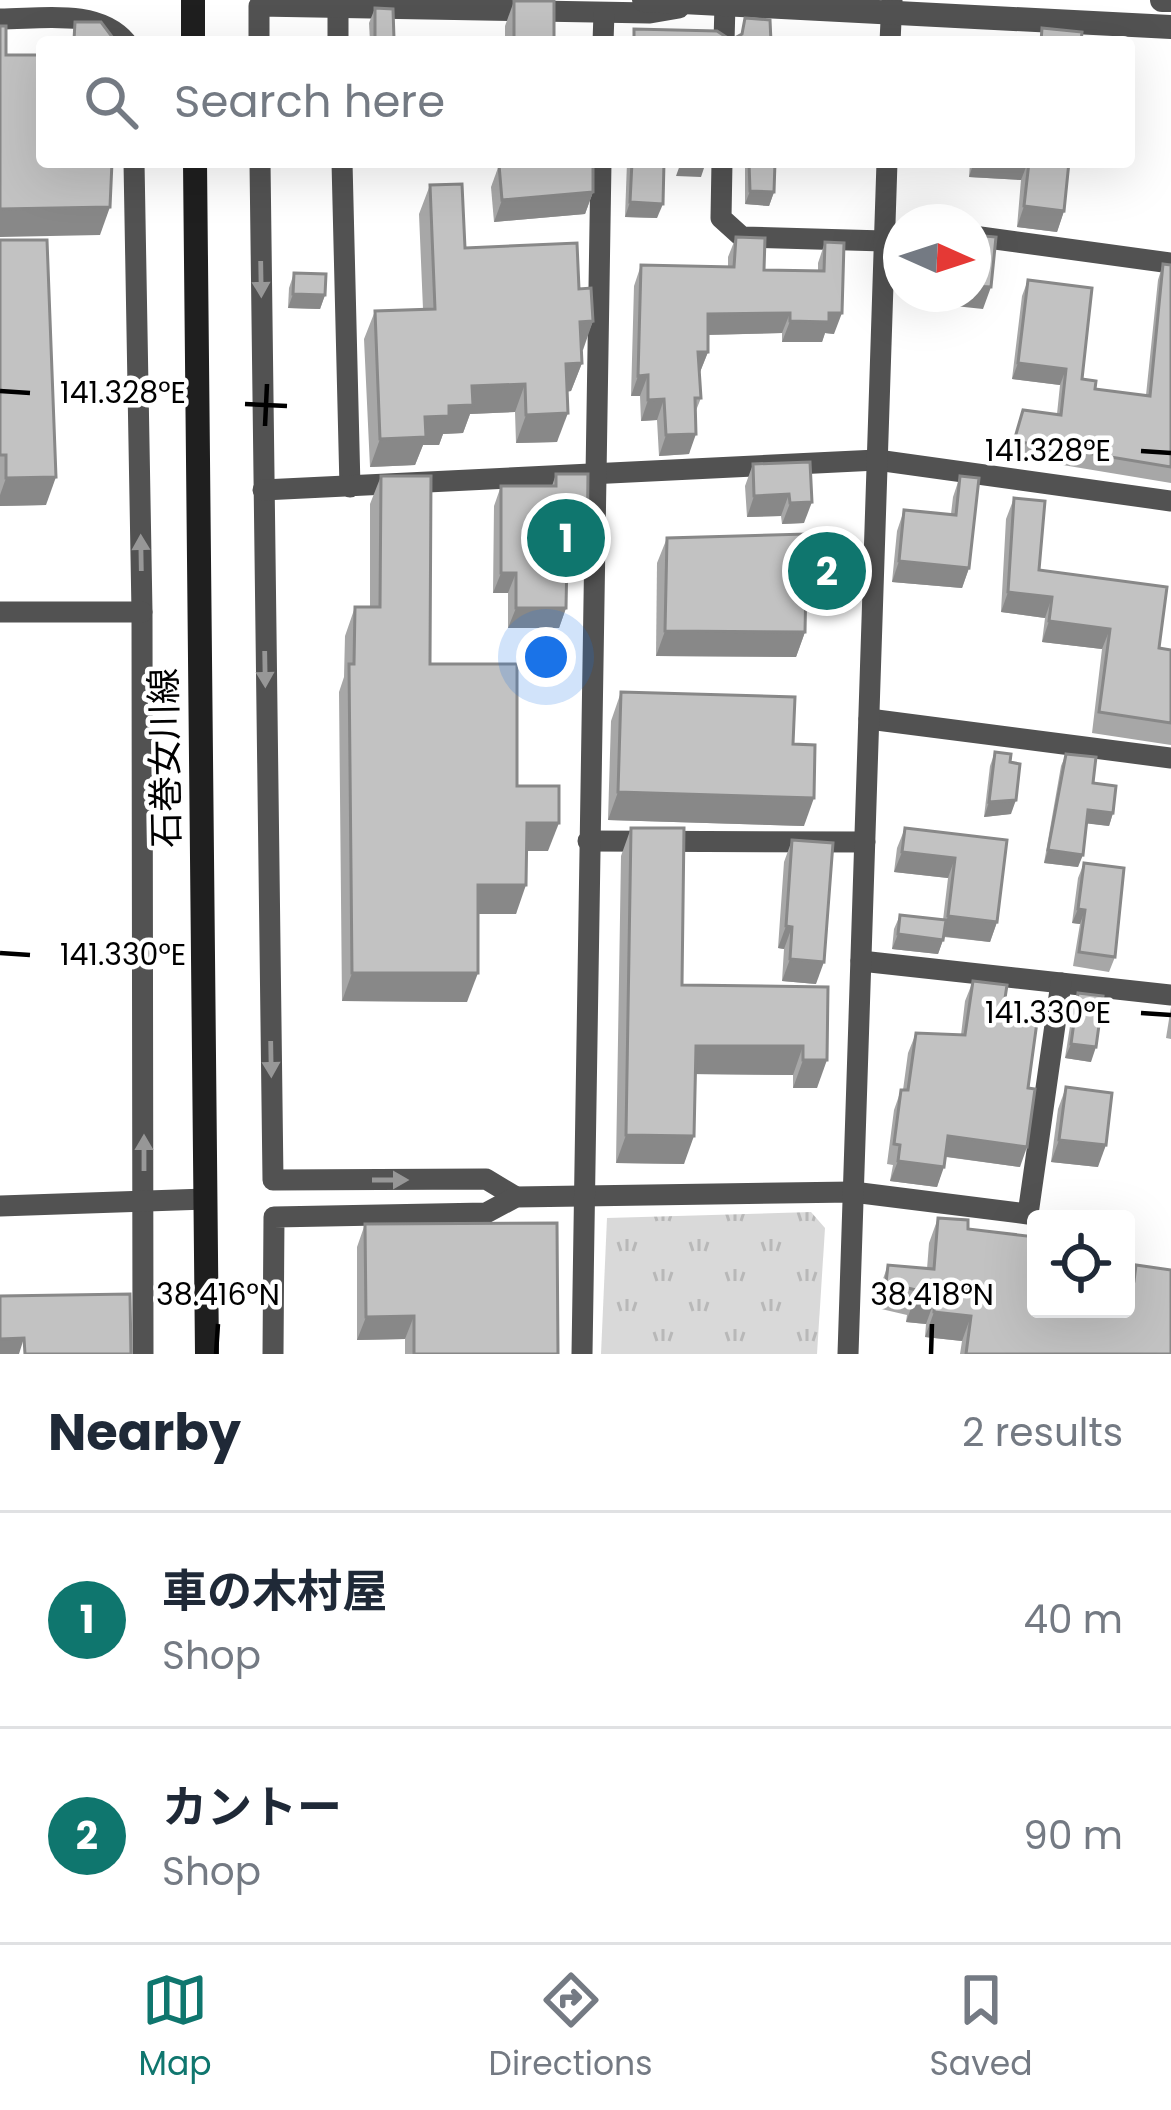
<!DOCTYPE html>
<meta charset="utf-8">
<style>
:root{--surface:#fff;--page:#f6f6f7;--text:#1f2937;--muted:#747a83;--line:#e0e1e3;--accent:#0f766e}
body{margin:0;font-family:Poppins,"Noto Sans JP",sans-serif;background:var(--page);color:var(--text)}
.controls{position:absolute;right:36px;bottom:36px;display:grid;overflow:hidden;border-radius:12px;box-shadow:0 12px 48px #0002}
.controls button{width:108px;height:108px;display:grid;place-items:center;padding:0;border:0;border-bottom:3px solid var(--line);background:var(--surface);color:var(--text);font:60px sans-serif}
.compass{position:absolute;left:883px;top:204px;width:108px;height:108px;border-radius:50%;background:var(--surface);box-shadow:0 12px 48px #0002;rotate:93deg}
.you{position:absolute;left:546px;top:657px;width:42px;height:42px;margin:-30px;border:9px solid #fff;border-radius:50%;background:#1a73e8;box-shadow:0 0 0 18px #1a73e833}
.badge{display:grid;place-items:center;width:78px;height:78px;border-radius:50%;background:var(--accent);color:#fff;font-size:39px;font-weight:700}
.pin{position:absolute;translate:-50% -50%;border:6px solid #fff;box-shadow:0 3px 12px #0006}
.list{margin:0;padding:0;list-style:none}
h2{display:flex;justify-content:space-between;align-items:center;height:156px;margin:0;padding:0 48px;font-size:51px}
h2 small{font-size:39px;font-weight:400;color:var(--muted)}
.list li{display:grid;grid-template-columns:78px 1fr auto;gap:36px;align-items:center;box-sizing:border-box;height:216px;padding:0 48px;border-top:3px solid var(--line)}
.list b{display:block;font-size:45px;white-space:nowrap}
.list p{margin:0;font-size:39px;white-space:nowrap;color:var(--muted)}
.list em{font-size:39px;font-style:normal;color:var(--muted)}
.icon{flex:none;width:66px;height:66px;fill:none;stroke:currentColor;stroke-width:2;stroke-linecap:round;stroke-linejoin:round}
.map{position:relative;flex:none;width:1171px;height:1354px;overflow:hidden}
.search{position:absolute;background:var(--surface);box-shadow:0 12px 48px #0002;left:36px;right:36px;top:36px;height:132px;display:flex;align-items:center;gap:30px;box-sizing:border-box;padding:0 42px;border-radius:12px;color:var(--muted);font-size:45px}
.sheet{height:588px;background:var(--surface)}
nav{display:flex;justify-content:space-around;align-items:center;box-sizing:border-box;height:168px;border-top:3px solid var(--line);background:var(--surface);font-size:33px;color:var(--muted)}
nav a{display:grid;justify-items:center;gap:6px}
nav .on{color:var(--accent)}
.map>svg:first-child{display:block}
.park{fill:url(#park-tufts)}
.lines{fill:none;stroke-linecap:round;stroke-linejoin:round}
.minor{stroke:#525252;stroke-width:21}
.tertiary{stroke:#525252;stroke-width:24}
.secondary{stroke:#1f1f1f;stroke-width:24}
.wall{fill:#a7a7a7}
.shaded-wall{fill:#888}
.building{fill:#c2c2c2;stroke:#888;stroke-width:3}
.oneway{fill:#979797}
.ticks{fill:none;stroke:#000;stroke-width:4.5}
.labels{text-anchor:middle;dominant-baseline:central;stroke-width:9;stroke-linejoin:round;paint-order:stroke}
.street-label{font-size:36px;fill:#000;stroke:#fff}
.ticks-label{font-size:30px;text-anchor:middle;fill:#000;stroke:#fff;stroke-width:9;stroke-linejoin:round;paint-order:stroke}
</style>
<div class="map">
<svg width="1171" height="1354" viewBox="0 0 1171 1354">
<defs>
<pattern id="park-tufts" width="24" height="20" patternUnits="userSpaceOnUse" patternTransform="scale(3)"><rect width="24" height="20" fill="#d9d9d9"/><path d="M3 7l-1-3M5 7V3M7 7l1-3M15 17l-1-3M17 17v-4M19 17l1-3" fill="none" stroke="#b8b8b8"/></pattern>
</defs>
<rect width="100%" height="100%" fill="#fff"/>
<polygon class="park" points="811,1212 825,1228 817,1354 601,1354 607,1218"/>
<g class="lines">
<g class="minor">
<polyline points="338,8 338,42"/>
<path d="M0,19C41,19 97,8 126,42"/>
<polyline points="259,42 259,6 650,13 679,8"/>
<polyline points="603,42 604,13"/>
<polyline points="724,42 725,4"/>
<polyline points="890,42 892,0"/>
<polyline points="134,162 142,612 143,1354"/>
<polyline points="260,162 273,1180 486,1179 516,1197"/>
<polyline points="342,162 350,487"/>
<polyline points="722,162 721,218 742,237 884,241"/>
<polyline points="973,236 1171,263"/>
<polyline points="263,490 877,460 1171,501"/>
<polyline points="0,612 142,612"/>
<polyline points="869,719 1171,758"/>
<polyline points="588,841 865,842"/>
<polyline points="861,961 1171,995"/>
<polyline points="0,1206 206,1199"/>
<polyline points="273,1354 274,1217 486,1213 516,1197 853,1192 1028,1214 1061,983"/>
<polyline points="582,1354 601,162"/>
<polyline points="848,1354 887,162"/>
</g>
<g class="tertiary">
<polyline points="644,0 1171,27"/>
<polyline points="1162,0 1171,0"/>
</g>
<g class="secondary">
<polyline points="193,0 193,42"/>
<polyline points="195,162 207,1354"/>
</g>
</g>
<g class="wall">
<polygon points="514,1 554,42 505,42 505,26"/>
<polygon points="375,8 393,42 370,42 369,23"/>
<polygon points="627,162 664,162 657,218 625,217"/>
<polygon points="745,162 775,162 774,192 769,206 745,204"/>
<polygon points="970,162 1069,162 1064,211 1057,232 1017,227 1021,180 969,177"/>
<polygon points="499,165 593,192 585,214 494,222 491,187"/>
<polygon points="430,185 465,248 579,289 593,321 581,350 582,363 571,391 567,392 557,442 516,443 515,412 470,414 463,433 443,434 439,445 423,445 415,465 370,467 364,339 375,311 423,309 419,214"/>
<polygon points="736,237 764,270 818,271 818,263 825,242 834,334 825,333 822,342 782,342 782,333 708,335 708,352 700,372 701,398 695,413 689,454 659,456 657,420 641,421 640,396 631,396 634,286 641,265 728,267 728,257"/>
<polygon points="0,240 46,505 0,506"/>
<polygon points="1163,264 1171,265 1171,483 1008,456 1023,410 1057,414 1060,385 1012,379 1022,296 1028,280 1082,379 1095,389 1146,395 1158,280"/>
<polygon points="294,273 325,295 320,309 288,308 289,288"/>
<polygon points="810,462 804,523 782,524 781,516 747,517 745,486 753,464"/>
<polygon points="556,474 587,556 579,577 567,577 566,608 559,628 508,628 508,593 493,593 494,506 501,486 552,486"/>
<polygon points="381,476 430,664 517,786 548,851 527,851 516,914 478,914 467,1002 342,1001 339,692 344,677 345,636 355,607 370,607 370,504"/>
<polygon points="960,476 969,568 962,588 892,582 897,531 904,510 951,514 953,497"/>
<polygon points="1014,498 1039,570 1159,648 1171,650 1171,745 1092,733 1102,649 1042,642 1045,618 1001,612 1006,519"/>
<polygon points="667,538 805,632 796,657 656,656 657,563"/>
<polygon points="621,692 793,744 804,826 608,820 611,721"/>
<polygon points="995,752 1011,814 984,817 990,766"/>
<polygon points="1066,754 1093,783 1113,813 1109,826 1086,823 1078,867 1044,863 1061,766"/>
<polygon points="631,828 682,985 828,987 817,1088 793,1088 793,1075 696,1074 684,1164 616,1163 621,856"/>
<polygon points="905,828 1007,840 997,922 990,942 944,937 938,954 892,949 894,929 900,915 943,920 948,878 894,872 897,848"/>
<polygon points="792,840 816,984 782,981 784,949 778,948 784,862"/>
<polygon points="1084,863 1115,957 1109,972 1073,966 1080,924 1072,923 1078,878"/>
<polygon points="973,981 1002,1018 1020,1167 946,1157 937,1187 890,1181 893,1165 887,1164 894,1110 901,1090 903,1090 908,1053 916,1033 961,1035 965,1001"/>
<polygon points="1078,993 1091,1062 1065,1058 1073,1007"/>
<polygon points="1171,1007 1171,1039 1166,1038"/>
<polygon points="1066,1087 1098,1167 1051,1162 1058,1109"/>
<polygon points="938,1218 968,1229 1036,1309 1131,1280 1136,1265 1171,1354 960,1354 962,1341 925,1337 926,1324 906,1322 907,1315 877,1308 879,1290 888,1265 927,1269 929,1243"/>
<polygon points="365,1224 558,1354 405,1354 405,1339 357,1340 357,1247"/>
</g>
<g class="shaded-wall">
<polygon points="681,162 706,162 701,177 676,176"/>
<polygon points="974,162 1028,162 1021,180 969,177"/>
<polygon points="750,191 774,192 769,206 745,204"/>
<polygon points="593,192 585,214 494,222 502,200"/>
<polygon points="630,202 663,204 657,218 625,217"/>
<polygon points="1024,206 1064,211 1057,232 1017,227"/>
<polygon points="110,207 100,235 0,237 0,209"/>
<polygon points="973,286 991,287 983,309 936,304 940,294 973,294"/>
<polygon points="293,294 325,295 320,309 288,308"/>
<polygon points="790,313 782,333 701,335 708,314"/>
<polygon points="829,313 842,313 834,334 825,333 822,342 782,342 790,321"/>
<polygon points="593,321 583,350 570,350 580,322"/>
<polygon points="698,352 708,352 700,372"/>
<polygon points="582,363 571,391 556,392 566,364"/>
<polygon points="1018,363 1066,369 1060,385 1012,379"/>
<polygon points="648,375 640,396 631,396 638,376"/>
<polygon points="525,384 515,412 470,414 463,433 443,434 439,445 423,445 415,465 370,467 380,439 449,406 472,386"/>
<polygon points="664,399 657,420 641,421 648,400"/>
<polygon points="568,413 557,442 516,443 526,415"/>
<polygon points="696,434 689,454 659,456 666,435"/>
<polygon points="56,477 46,505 0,506 0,495 6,478"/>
<polygon points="789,494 781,516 747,517 754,496"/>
<polygon points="812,502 804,523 782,524 790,503"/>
<polygon points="567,556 587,556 579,577 559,577"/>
<polygon points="899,561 969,568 962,588 892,582"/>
<polygon points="501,573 516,573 508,593 493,593"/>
<polygon points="1008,592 1052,597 1045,618 1001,612"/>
<polygon points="516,608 566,608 559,628 508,628"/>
<polygon points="1049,621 1110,629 1102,649 1042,642"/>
<polygon points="665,631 805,632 796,657 656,656"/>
<polygon points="618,792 814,798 804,826 608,820"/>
<polygon points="1016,800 1011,814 984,817 989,802"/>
<polygon points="1088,810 1113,813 1109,826 1083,823"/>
<polygon points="527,823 559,823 548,851 516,851"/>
<polygon points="1048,850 1083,855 1078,867 1044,863"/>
<polygon points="902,852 955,858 948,878 894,872"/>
<polygon points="478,885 526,885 516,914 468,914"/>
<polygon points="1078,909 1085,910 1080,924 1072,923"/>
<polygon points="948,916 997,922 990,942 941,936"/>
<polygon points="786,926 792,927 784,949 778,948"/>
<polygon points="898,934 943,940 938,954 892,949"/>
<polygon points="790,959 824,962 816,984 782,981"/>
<polygon points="352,973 478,973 467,1002 342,1001"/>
<polygon points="1071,1044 1096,1047 1091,1062 1065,1058"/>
<polygon points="696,1046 803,1046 793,1075 686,1074"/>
<polygon points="803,1060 827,1060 817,1088 793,1088"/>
<polygon points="626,1135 694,1136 684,1164 616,1163"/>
<polygon points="948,1136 1027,1147 1020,1167 941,1156"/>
<polygon points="1059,1140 1106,1145 1098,1167 1051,1162"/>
<polygon points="898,1161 944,1167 937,1187 890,1181"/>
<polygon points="915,1297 935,1299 926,1324 906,1322"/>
<polygon points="934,1312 971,1316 962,1341 925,1337"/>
<polygon points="414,1316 405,1339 357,1340 366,1317"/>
<polygon points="24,1338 19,1354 0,1354 0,1339"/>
</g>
<g class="building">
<rect x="514" y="1" width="40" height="41"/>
<polygon points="375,8 393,9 394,39 375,39"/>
<polygon points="745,18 770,20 771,42 634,42 634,29 717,31 731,40 742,34"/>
<polygon points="75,22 101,22 116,42 60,42 60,40 74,40"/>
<polygon points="0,26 6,26 6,55 42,55 42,162 112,162 110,207 0,209"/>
<polygon points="1042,28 1082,32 1081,42 1041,42"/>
<polygon points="813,39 857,41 857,42 813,42"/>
<polygon points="971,39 1031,42 971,42"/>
<polygon points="536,162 593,162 593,192 502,200 499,165"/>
<polygon points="632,162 664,162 663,204 630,202"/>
<polygon points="749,162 775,162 774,192 750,191"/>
<polygon points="1029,162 1069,162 1064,211 1024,206"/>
<polygon points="462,184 465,248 577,243 579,289 591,288 593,321 580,322 582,363 566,364 568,413 526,415 525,384 472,386 473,405 449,406 449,416 425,417 426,437 380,439 375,311 435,309 430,185"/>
<polygon points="973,235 996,237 991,287 973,286"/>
<polygon points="736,237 765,238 764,270 824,271 825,242 844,243 842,313 829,313 829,322 790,321 790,313 708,314 708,352 698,352 701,398 695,398 696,434 666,435 664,399 648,400 648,375 638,376 641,265 734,267"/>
<polygon points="0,240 47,240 56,477 6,478 6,455 0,455"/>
<polygon points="1163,264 1171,265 1171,467 1014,441 1023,410 1061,415 1066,369 1018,363 1028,280 1092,288 1082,379 1096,381 1095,389 1150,396"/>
<polygon points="294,273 326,274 325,295 293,294"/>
<polygon points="810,462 812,502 790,503 789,494 754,496 753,464"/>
<polygon points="556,474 588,474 587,556 567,556 566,608 516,608 516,573 501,573 501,486 556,486"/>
<polygon points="381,476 431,476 430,664 517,664 517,786 559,786 559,823 527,823 526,885 478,885 478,973 352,973 349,664 354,664 355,607 380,607"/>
<polygon points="960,476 979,478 969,568 899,561 904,510 956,515"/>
<polygon points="1014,498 1045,501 1039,570 1167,587 1159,648 1171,650 1171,723 1099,712 1110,629 1049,621 1052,597 1008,592"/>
<polygon points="807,534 805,632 665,631 667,538"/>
<polygon points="621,692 795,697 793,744 815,745 814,798 618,792"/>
<polygon points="995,752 1011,754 1010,762 1020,764 1016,800 989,802"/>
<polygon points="1066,754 1096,757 1093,783 1116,786 1113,813 1088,810 1083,855 1048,850"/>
<polygon points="631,828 684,828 682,985 828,987 827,1060 803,1060 803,1046 696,1046 694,1136 626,1135"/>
<polygon points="905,828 1007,840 997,922 948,916 955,858 902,852"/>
<polygon points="792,840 833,843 824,962 790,959 792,927 786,926"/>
<polygon points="1084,863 1124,868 1115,957 1079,952 1085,910 1078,909"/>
<polygon points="900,915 946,920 943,940 898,934"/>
<polygon points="973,981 1007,985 1002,1018 1037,1022 1028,1088 1035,1089 1027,1147 948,1136 944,1167 898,1161 900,1145 894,1144 901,1090 908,1090 916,1033 965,1035"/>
<polygon points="1078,993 1103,996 1096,1047 1071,1044"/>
<polygon points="1066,1087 1112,1093 1106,1145 1059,1140"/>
<polygon points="938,1218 968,1220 968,1229 1036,1237 1036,1309 1126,1309 1126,1280 1134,1281 1136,1265 1171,1270 1171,1354 966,1354 971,1316 934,1312 935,1299 915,1297 916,1290 886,1283 888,1265 934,1269"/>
<polygon points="557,1223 558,1354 414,1354 414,1316 366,1317 365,1224"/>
<polygon points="130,1294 131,1354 25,1354 24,1338 0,1339 0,1296"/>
</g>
<defs><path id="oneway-solid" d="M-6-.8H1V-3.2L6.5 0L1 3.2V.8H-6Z" transform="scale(3)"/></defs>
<g class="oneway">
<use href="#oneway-solid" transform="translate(261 279) rotate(89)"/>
<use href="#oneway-solid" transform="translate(141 553) rotate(-91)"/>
<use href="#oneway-solid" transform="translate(265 669) rotate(89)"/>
<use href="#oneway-solid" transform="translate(271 1059) rotate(89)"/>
<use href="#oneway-solid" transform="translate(144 1153) rotate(-90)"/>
<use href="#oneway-solid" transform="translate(390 1180)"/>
</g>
<path class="ticks" d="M0,391L30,393M245,404L287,406M265,426L267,384M1141,451L1171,453M0,953L30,955M1141,1013L1171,1015M216,1354L218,1324M931,1354L932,1324"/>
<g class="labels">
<g class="street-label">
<text transform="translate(165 758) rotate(-91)">石巻女川線</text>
</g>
</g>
<g class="ticks-label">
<text x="123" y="403">141.328°E</text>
<text x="1048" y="461">141.328°E</text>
<text x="123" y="965">141.330°E</text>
<text x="1048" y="1023">141.330°E</text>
<text x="218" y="1305">38.416°N</text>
<text x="932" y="1305">38.418°N</text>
</g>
</svg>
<div class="controls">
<button><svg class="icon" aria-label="locate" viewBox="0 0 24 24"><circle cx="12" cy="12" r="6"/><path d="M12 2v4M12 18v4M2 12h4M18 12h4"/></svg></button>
</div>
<svg class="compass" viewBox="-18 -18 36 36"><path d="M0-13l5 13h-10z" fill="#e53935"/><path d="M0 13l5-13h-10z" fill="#747a83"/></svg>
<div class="you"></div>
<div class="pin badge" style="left:566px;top:538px">1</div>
<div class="pin badge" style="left:827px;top:571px">2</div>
<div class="search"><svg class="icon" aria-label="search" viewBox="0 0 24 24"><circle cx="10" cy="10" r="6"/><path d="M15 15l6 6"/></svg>Search here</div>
</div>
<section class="sheet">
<h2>Nearby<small>2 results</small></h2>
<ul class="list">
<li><span class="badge">1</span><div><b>車の木村屋</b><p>Shop</p></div><em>40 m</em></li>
<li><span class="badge">2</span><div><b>カントー</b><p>Shop</p></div><em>90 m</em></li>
</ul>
</section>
<nav>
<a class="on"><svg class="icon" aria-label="map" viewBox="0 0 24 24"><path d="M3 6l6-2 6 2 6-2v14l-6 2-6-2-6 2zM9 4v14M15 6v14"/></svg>Map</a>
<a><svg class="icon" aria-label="directions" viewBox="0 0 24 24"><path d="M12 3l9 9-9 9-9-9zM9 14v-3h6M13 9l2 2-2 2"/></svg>Directions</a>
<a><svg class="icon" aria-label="saved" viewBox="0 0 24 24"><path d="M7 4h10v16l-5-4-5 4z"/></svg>Saved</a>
</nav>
